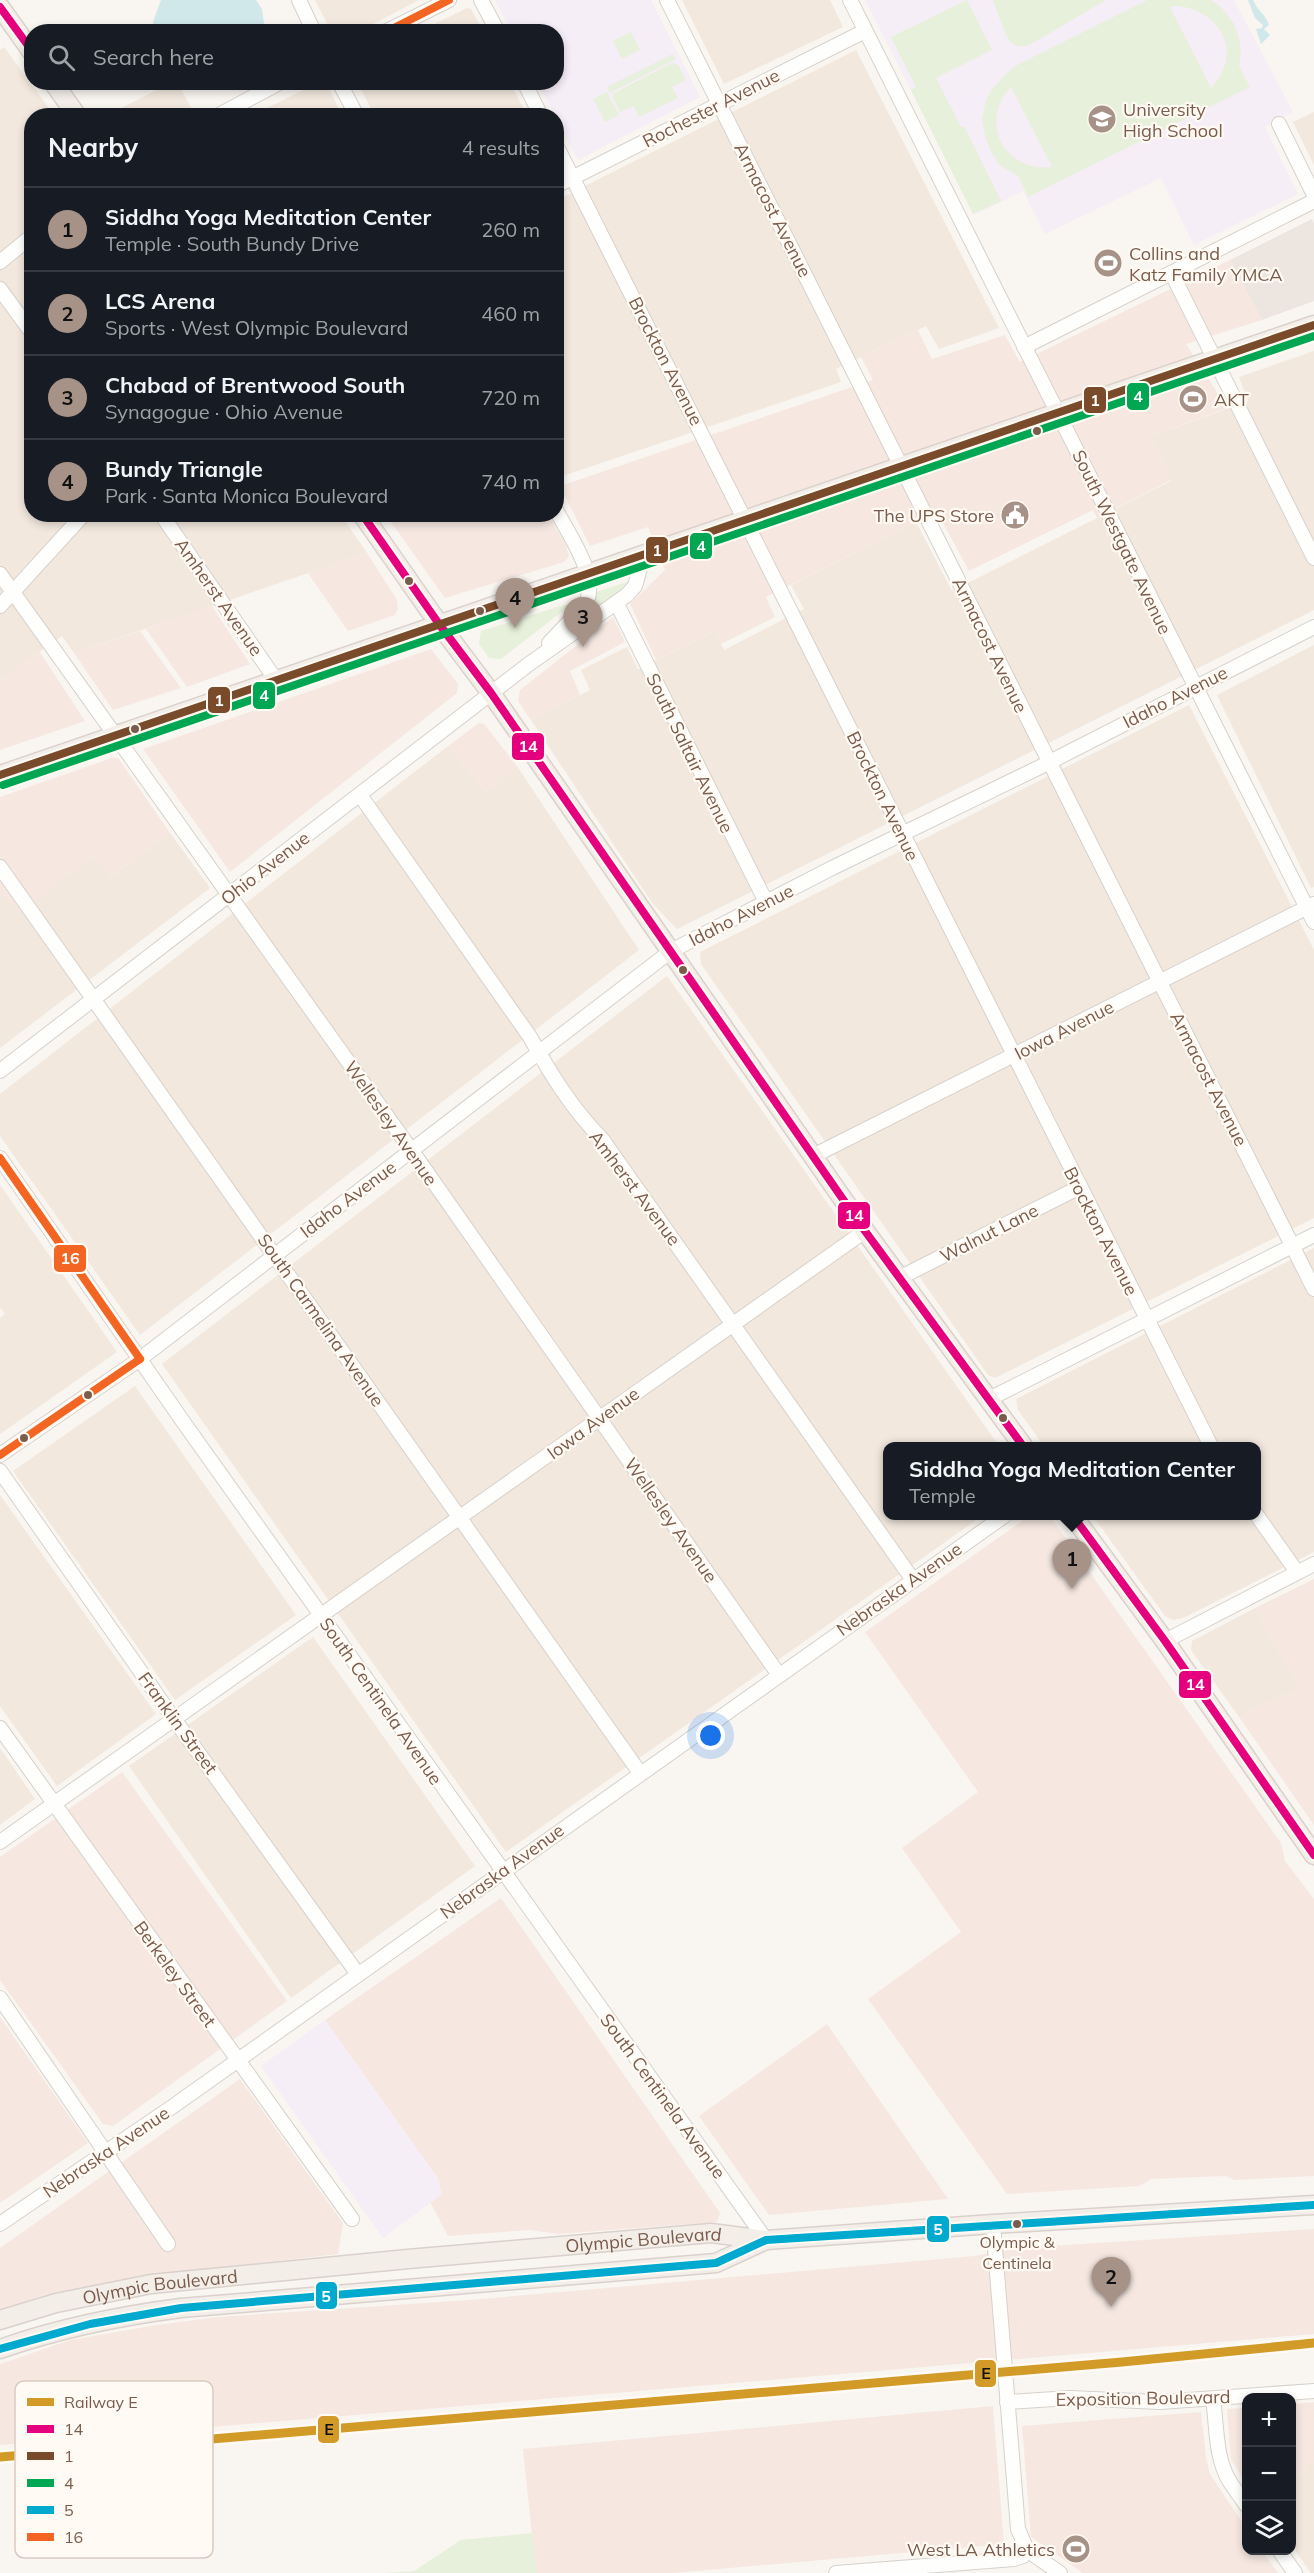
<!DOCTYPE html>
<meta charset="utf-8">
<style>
:root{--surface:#171b24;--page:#20242c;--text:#f1f3f6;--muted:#9ea1a6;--line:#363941;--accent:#a69286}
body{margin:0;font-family:Mulish,sans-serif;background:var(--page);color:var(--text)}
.controls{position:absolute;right:18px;bottom:18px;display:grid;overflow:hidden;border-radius:12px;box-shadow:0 3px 9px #0003}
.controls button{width:54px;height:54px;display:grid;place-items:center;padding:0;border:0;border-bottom:2px solid var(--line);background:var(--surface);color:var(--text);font:30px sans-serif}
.you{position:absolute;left:711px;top:1736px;width:21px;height:21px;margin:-15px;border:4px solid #fff;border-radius:50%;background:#1a73e8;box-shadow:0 0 0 9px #1a73e833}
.badge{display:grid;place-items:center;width:39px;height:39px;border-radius:50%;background:var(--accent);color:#111;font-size:20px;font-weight:700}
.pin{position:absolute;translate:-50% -50px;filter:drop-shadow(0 2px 3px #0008)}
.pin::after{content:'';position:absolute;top:32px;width:21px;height:18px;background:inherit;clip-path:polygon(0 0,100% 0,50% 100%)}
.popup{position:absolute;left:883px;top:1442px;width:378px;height:78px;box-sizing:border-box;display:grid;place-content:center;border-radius:12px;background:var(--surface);filter:drop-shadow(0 2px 4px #0005);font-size:20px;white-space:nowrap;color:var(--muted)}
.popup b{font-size:22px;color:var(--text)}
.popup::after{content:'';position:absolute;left:50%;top:100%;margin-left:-12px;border:12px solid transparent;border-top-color:var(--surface)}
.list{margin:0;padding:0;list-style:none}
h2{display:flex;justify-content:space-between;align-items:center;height:78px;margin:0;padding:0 24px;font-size:26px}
h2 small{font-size:20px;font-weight:400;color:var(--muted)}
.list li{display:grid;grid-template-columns:39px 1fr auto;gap:18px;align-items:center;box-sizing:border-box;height:84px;padding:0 24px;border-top:2px solid var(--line)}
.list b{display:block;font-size:22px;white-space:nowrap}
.list p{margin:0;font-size:20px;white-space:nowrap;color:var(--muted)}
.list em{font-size:20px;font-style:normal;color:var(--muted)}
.icon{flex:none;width:33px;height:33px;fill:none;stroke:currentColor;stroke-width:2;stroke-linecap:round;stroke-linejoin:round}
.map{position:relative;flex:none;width:1314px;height:2573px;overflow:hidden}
.search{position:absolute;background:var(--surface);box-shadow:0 3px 9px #0003;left:24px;top:24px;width:540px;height:66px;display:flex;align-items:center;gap:15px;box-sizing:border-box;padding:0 21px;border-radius:24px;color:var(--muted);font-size:22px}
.panel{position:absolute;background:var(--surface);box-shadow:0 3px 9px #0003;left:24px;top:108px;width:540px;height:414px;border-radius:24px}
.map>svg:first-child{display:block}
.residential{fill:#f2e8de}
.commercial{fill:#f6e8e1}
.industrial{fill:#ede5e0}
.education{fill:#f6eef6}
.green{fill:#e7f0db;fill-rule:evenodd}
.water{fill:#d0e8ea}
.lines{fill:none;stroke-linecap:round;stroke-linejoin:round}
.minor-casing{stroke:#d7d1cb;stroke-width:16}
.major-casing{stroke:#dad1cc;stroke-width:21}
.minor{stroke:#fefefd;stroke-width:14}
.major{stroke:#f3eee8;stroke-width:18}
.bus-1-casing{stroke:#fffaf3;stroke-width:12}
.bus-2-casing{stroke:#fffaf3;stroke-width:12}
.bus-3-casing{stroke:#fffaf3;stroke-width:12}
.bus-4-casing{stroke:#fffaf3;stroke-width:12}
.bus-5-casing{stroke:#fffaf3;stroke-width:12}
.bus-1{stroke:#e5007d;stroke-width:8}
.bus-2{stroke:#7a4b2a;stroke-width:8}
.bus-3{stroke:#00a651;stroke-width:8}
.bus-4{stroke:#00a9ce;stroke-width:8}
.bus-5{stroke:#f26522;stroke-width:8}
.rail-1-casing{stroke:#fffaf3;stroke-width:14}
.rail-1{stroke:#d29b28;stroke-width:9}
.bus-dot{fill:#7a5c4d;stroke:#fffaf3;stroke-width:2}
.labels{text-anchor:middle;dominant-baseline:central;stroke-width:4.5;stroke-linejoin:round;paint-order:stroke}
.bus-label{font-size:16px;fill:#7a5c4d;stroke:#fffaf3}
.street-label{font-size:18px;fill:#7a5c4d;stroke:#fffaf3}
.poi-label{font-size:18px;fill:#7a5c4d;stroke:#fffaf3;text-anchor:start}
.key{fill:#fffaf3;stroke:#d7cbc1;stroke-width:1.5}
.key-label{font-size:16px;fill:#7a5c4d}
.line-badge{stroke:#fffaf3;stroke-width:2}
.badge-label{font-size:16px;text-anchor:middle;font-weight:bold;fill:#fff}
.pale-badge-label{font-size:16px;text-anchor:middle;font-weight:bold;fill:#111}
</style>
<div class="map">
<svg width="1314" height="2573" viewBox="0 0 1314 2573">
<rect width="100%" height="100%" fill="#f9f5f0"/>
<g class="residential">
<polygon points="315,0 419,0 358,32 331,31"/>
<polygon points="682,0 830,0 843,27 724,84"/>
<polygon points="467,8 471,9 483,31 420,31"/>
<polygon points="4,47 54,115 32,116 32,514 341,515 367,553 74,653 62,636 0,679 0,50"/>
<polygon points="856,50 999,328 939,349 926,326 836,369 841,382 557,478 557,200"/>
<polygon points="319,82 326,83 342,115 253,115"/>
<polygon points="170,83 178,83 194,113 190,116 108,115"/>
<polygon points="358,83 510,83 527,115 374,115"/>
<polygon points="1314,112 1314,165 1293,122"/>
<polygon points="1314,351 1314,610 677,929 653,904 531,720 590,690 581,670 627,647 638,669 715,631 724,650 804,609 791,585 916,522 952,591 1171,481 1152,436 1248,401 1239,377"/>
<polygon points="1314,645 1314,887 1311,888 1217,695"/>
<polygon points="1189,705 1314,950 1314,1218 995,1378 988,1375 701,964 700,952"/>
<polygon points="448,746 486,792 517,766 639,950 140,1335 0,1136 0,1094"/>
<polygon points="170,833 210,888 0,1048 0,898 5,895 18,913 95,855 111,877"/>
<polygon points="667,976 999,1446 888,1446 888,1516 982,1516 506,1852 162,1364"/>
<polygon points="0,1185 117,1352 0,1434 0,1318 5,1314 0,1307"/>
<polygon points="1314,1248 1314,1552 1183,1618 1173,1620 1165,1616 1093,1516 1256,1516 1256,1446 1044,1446 1018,1410 1016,1399"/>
<polygon points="135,1386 296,1615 175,1700 13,1471"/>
<polygon points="0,1495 156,1714 57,1786 0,1706"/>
<polygon points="1255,1608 1300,1688 1239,1717 1191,1650 1192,1641"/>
<polygon points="313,1637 475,1866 291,1998 129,1766"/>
<polygon points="0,1748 35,1799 0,1825"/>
<polygon points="1314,2463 1314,2573 1311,2573 1292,2546 1292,2480 1307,2469 1304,2464"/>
</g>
<g class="commercial">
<polygon points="1230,260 1262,320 1186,344 1227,408 1152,436 1171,480 1097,518 1093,510 969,571 937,512 766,597 775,617 721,644 715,631 656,660 630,604 665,570 648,527 590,546 560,486 873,380 861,357 918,330 932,359 1005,335 1020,362"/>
<polygon points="463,515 464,517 472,514 548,515 565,543 569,556 564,562 445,598 386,515"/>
<polygon points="367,553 397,600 398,609 395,615 348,631 308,573"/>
<polygon points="211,605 250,664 187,687 146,629"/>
<polygon points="613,617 625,642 570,671 580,695 531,720 518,701 520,690"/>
<polygon points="140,631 181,688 113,710 74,653"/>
<polygon points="431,649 458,684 457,693 230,872 143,749"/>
<polygon points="39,651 85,721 0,750 0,679"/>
<polygon points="479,723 484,724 517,766 486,792 448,746"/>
<polygon points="112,758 118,758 170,833 111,877 95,855 18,914 5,895 0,898 0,797"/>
<polygon points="1029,1516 1050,1516 1281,1843 1285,1861 1314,1899 1314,2176 1235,2180 1225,2176 1152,2179 1139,2186 1007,2194 868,1999 961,1932 902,1848 978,1792 865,1632"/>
<polygon points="1314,1579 1314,1825 1239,1717 1300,1688 1255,1608"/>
<polygon points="122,1772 287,2001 113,2126 103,2124 0,1980 0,1857"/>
<polygon points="501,1898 720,2213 717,2222 558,2234 530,2230 448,2236 430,2202 441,2194 439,2180 325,2020"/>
<polygon points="0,2017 88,2143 0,2203"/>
<polygon points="827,2024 948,2199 769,2215 699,2116"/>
<polygon points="240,2079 343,2223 338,2254 155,2275 45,2295 0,2310 0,2248"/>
<polygon points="1314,2229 1314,2334 0,2445 0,2364 70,2340 157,2325 218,2317 469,2300 974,2256 1019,2248"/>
<polygon points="1314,2402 1314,2463 1305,2464 1307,2469 1292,2480 1292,2404"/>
<polygon points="993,2406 1004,2544 673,2573 536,2573 523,2449"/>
<polygon points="1246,2408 1246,2483 1231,2460 1227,2409"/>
<polygon points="1201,2412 1206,2458 1210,2474 1246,2528 1246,2550 1262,2551 1278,2573 1083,2573 1031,2537 1022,2426"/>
</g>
<polygon class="industrial" points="1312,219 1314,224 1314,301 1262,320 1230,260"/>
<g class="education">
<polygon points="495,0 651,0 700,97 578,160 538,83 556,82 556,32 511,31"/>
<polygon points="865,0 1234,0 1293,112 1265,127 1298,194 1194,245 1161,178 1045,234 1023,191 974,215"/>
<polygon points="325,2020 439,2180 441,2195 383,2238 261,2066"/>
</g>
<g class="green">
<polygon points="967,0 992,50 936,78 961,127 964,126 1001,201 973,214 911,90 916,87 891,37"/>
<path d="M993,0H1106L1028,46C1023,46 1017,47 1013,44C1005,38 997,10 993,0Z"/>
<path d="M1147,0H1211L1222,8L1234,24L1239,38L1241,54L1239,66L1250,87L1028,197L1018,176L999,165L991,152L985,136L982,119L986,100L992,89L1013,67ZM1177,6C1221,10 1244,53 1211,88L1170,7ZM1011,87L1052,167H1051C1004,172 978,122 1011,87Z"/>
<polygon points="631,32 640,50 622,59 613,41"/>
<polygon points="673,54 676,59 610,93 607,87"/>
<polygon points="672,63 678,65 686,80 672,87 678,98 639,117 634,106 620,112 613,98 614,93"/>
<polygon points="607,92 619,115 605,122 593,99"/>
<polygon points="633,580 631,584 566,632 592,602 596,592"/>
<polygon points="567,604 568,607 501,659 489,658 479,644 481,631"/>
<polygon points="533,2533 536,2573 383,2573 414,2571 461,2540"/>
</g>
<g class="water">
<polygon points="161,0 256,0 262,9 265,31 153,31 153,22"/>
<path d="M1248,0H1253C1257,10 1266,15 1269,25L1264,29L1270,35L1261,44L1256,29L1262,28L1263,25L1255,18Z"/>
</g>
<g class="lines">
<g class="minor-casing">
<g id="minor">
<polyline points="299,0 314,32"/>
<polyline points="481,0 498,32"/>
<polyline points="667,0 1314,1289"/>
<polyline points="850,0 1314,922"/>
<polyline points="385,32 449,0"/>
<polyline points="339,82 357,116"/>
<polyline points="524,82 541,116"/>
<polyline points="217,116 281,82"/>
<polyline points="1279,124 1314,195"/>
<polyline points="556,145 1211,1446"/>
<polyline points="556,186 865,31"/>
<polyline points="0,262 32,236"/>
<polyline points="1172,274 1314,558"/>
<polyline points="0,289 32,333"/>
<polyline points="1024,347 1314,201"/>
<polyline points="161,514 276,680"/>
<polyline points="0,574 419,1161 779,1675"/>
<polyline points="617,604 766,902"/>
<polyline points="0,606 84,514"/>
<path d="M549,643L584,606C602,580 569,535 556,510"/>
<path d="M360,795L530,1037C550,1073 572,1109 602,1139L913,1580"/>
<polyline points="0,867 640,1773"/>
<polyline points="0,1071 529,664 627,595 635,586 644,554"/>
<polyline points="815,1155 1314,904"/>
<polyline points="0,1158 184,1423 766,2240"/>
<polyline points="899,1278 1078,1188"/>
<polyline points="989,1399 1314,1235"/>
<polyline points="0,1455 140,1359 671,951 832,868 1038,768 1314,627"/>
<polyline points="0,1471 174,1719 357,1973"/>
<polyline points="1256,1514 1297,1572"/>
<polyline points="1165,1641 1314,1564"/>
<polyline points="0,1728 352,2219"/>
<polyline points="0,1842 865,1231"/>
<polyline points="0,1998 168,2244"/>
<polyline points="0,2224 172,2107 1004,1516"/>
<polyline points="993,2224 1018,2529 1027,2550 1060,2573"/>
<path d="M1213,2399C1217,2426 1215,2458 1230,2482C1235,2490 1241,2497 1246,2505"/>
<polyline points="1007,2402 1070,2398 1160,2402 1314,2391"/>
<polyline points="1279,2550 1295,2573"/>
<polyline points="836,2573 1014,2559 1023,2556 1027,2550"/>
</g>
</g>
<g class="major-casing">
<g id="major">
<polyline points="0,7 32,52"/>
<polyline points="53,82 77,116"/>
<polyline points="362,514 439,624 491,693 865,1231 1023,1446"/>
<polyline points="0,775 1314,325"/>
<polyline points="1073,1516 1165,1641 1314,1855"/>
<path id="s1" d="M0,2320L56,2303L151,2284L408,2259L711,2233L766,2240L993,2224L1314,2205"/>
<path d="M0,2349C60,2328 119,2316 181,2308L716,2263L766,2240"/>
</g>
</g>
<use href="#minor" class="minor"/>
<use href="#major" class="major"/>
<g class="bus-1-casing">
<g id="bus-1">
<polyline points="0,7 32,51"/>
<polyline points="362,514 439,624 491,693 865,1231 1023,1446"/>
<polyline points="1073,1516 1165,1641 1314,1855"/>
</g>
</g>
<g class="bus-2-casing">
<polyline id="bus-2" points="0,775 1314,325"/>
</g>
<g class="bus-3-casing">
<polyline id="bus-3" points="3,785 1314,336"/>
</g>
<g class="bus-4-casing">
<polyline id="bus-4" points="0,2349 90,2324 181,2308 716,2263 766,2240 1314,2205"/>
</g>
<g class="bus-5-casing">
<g id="bus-5">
<polyline points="386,32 449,0"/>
<polyline points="0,1158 140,1359"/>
<polyline points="0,1455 140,1359"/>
</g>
</g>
<use href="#bus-1" class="bus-1"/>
<use href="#bus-2" class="bus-2"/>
<use href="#bus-3" class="bus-3"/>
<use href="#bus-4" class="bus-4"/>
<use href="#bus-5" class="bus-5"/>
<g class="rail-1-casing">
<polyline id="rail-1" points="0,2457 1122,2362 1314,2343"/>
</g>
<use href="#rail-1" class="rail-1"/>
</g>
<defs>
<g id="school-disc" transform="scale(1.5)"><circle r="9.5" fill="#a69286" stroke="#fffaf3"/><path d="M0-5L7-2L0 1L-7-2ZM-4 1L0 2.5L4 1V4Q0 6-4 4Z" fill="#fff"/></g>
<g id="stadium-disc" transform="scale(1.5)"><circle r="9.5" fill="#a69286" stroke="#fffaf3"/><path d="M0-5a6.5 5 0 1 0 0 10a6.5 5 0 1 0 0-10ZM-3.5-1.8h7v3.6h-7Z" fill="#fff"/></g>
<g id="civic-disc" transform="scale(1.5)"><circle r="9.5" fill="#a69286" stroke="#fffaf3"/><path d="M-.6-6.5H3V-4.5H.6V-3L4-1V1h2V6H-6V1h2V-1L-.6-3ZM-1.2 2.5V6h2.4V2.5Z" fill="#fff"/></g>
</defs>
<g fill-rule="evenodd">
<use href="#school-disc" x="1102" y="119"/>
<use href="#stadium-disc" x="1108" y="263"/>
<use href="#stadium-disc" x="1193" y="399"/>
<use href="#civic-disc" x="1015" y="515"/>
<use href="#stadium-disc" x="1076" y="2549"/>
</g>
<g class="bus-dot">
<circle cx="1037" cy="431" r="5"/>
<circle cx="409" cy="581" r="5"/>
<circle cx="480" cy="611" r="5"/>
<circle cx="135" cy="729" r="5"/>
<circle cx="683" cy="970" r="5"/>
<circle cx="88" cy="1395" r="5"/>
<circle cx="1003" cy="1418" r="5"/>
<circle cx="24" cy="1438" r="5"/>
<circle cx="1017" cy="2224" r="5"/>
</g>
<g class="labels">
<g class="bus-label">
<text x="1017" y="2242">Olympic &amp;<tspan x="1017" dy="21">Centinela</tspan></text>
</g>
<g class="street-label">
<text transform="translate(711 108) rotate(-27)">Rochester Avenue</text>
<text transform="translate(773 210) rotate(63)">Armacost Avenue</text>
<text transform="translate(666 361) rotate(63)">Brockton Avenue</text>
<text transform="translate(1122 542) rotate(64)">South Westgate Avenue</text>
<text transform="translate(219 597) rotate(55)">Amherst Avenue</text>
<text transform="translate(990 645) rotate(64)">Armacost Avenue</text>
<text transform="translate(1175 697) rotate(-27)">Idaho Avenue</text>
<text transform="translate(690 753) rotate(64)">South Saltair Avenue</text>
<text transform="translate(883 796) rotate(64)">Brockton Avenue</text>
<text transform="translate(265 868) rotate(-38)">Ohio Avenue</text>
<text transform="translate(741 915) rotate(-27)">Idaho Avenue</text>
<text transform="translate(1064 1030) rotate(-27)">Iowa Avenue</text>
<text transform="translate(1209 1079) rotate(63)">Armacost Avenue</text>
<text transform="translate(391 1123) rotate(55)">Wellesley Avenue</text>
<text transform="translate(635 1188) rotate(53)">Amherst Avenue</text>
<text transform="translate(348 1199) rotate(-37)">Idaho Avenue</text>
<text transform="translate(1101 1231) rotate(63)">Brockton Avenue</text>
<text transform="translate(989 1233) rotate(-27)">Walnut Lane</text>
<text transform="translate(321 1320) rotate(55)">South Carmelina Avenue</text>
<text transform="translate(593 1423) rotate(-36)">Iowa Avenue</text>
<text transform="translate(671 1520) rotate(55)">Wellesley Avenue</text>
<text transform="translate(899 1589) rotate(-35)">Nebraska Avenue</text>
<text transform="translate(381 1701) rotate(55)">South Centinela Avenue</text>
<text transform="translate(178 1723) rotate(54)">Franklin Street</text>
<text transform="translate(502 1871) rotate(-36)">Nebraska Avenue</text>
<text transform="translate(175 1974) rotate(54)">Berkeley Street</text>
<text transform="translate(663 2096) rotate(54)">South Centinela Avenue</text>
<text transform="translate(106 2152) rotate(-34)">Nebraska Avenue</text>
<text stroke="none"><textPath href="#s1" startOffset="650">Olympic Boulevard</textPath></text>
<text stroke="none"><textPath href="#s1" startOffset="164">Olympic Boulevard</textPath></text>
<text transform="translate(1143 2398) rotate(-1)">Exposition Boulevard</text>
</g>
<g class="poi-label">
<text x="1123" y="109">University<tspan x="1123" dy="21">High School</tspan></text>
<text x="1129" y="253">Collins and<tspan x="1129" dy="21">Katz Family YMCA</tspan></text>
<text x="1214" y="399">AKT</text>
<text x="994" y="515" text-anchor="end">The UPS Store</text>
<text x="1055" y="2549" text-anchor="end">West LA Athletics</text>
</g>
</g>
<rect x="15" y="2381" width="198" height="177" rx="9" class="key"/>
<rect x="27" y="2398" width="27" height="8" fill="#d29b28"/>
<rect x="27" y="2425" width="27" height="8" fill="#e5007d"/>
<rect x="27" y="2452" width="27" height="8" fill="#7a4b2a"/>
<rect x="27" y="2479" width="27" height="8" fill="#00a651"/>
<rect x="27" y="2506" width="27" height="8" fill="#00a9ce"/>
<rect x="27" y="2533" width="27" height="8" fill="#f26522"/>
<g class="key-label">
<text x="64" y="2408">Railway E</text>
<text x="64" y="2435">14</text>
<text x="64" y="2462">1</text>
<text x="64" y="2489">4</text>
<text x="64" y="2516">5</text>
<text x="64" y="2543">16</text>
</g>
<g class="line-badge">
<rect x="1126" y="382" width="24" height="29" rx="6" fill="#00a651"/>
<rect x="1083" y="386" width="24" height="28" rx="6" fill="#7a4b2a"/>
<rect x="689" y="532" width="24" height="28" rx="6" fill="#00a651"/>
<rect x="645" y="536" width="24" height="28" rx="6" fill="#7a4b2a"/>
<rect x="252" y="681" width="24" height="29" rx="6" fill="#00a651"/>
<rect x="207" y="686" width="24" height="28" rx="6" fill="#7a4b2a"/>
<rect x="511" y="732" width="34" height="29" rx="6" fill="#e5007d"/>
<rect x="837" y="1201" width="34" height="29" rx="6" fill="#e5007d"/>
<rect x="53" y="1244" width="34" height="29" rx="6" fill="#f26522"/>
<rect x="1178" y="1670" width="34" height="29" rx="6" fill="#e5007d"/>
<rect x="926" y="2215" width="24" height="28" rx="6" fill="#00a9ce"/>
<rect x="315" y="2281" width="23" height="29" rx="6" fill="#00a9ce"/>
<rect x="974" y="2359" width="23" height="29" rx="6" fill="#d29b28"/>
<rect x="317" y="2415" width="23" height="29" rx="6" fill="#d29b28"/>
</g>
<g class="badge-label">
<text x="1138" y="402">4</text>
<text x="1095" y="406">1</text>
<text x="701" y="552">4</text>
<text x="657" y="556">1</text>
<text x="264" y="701">4</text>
<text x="219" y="706">1</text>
<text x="528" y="752">14</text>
<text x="854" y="1221">14</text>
<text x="70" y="1264">16</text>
<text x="1195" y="1690">14</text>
<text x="938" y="2235">5</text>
<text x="326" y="2302">5</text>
</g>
<g class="pale-badge-label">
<text x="986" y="2379">E</text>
<text x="329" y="2435">E</text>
</g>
</svg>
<div class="controls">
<button>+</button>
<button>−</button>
<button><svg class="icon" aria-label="layers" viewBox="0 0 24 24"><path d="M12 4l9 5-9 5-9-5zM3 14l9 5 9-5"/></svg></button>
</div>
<div class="you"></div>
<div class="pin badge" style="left:1072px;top:1589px">1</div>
<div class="popup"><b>Siddha Yoga Meditation Center</b>Temple</div>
<div class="pin badge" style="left:1111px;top:2307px">2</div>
<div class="pin badge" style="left:583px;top:647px">3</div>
<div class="pin badge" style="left:515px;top:628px">4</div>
<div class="search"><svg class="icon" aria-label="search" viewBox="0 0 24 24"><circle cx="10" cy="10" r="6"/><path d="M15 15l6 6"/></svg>Search here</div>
<section class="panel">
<h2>Nearby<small>4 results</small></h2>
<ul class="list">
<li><span class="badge">1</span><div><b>Siddha Yoga Meditation Center</b><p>Temple · South Bundy Drive</p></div><em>260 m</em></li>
<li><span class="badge">2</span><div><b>LCS Arena</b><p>Sports · West Olympic Boulevard</p></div><em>460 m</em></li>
<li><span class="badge">3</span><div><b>Chabad of Brentwood South</b><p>Synagogue · Ohio Avenue</p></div><em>720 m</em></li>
<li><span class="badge">4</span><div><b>Bundy Triangle</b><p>Park · Santa Monica Boulevard</p></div><em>740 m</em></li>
</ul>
</section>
</div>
